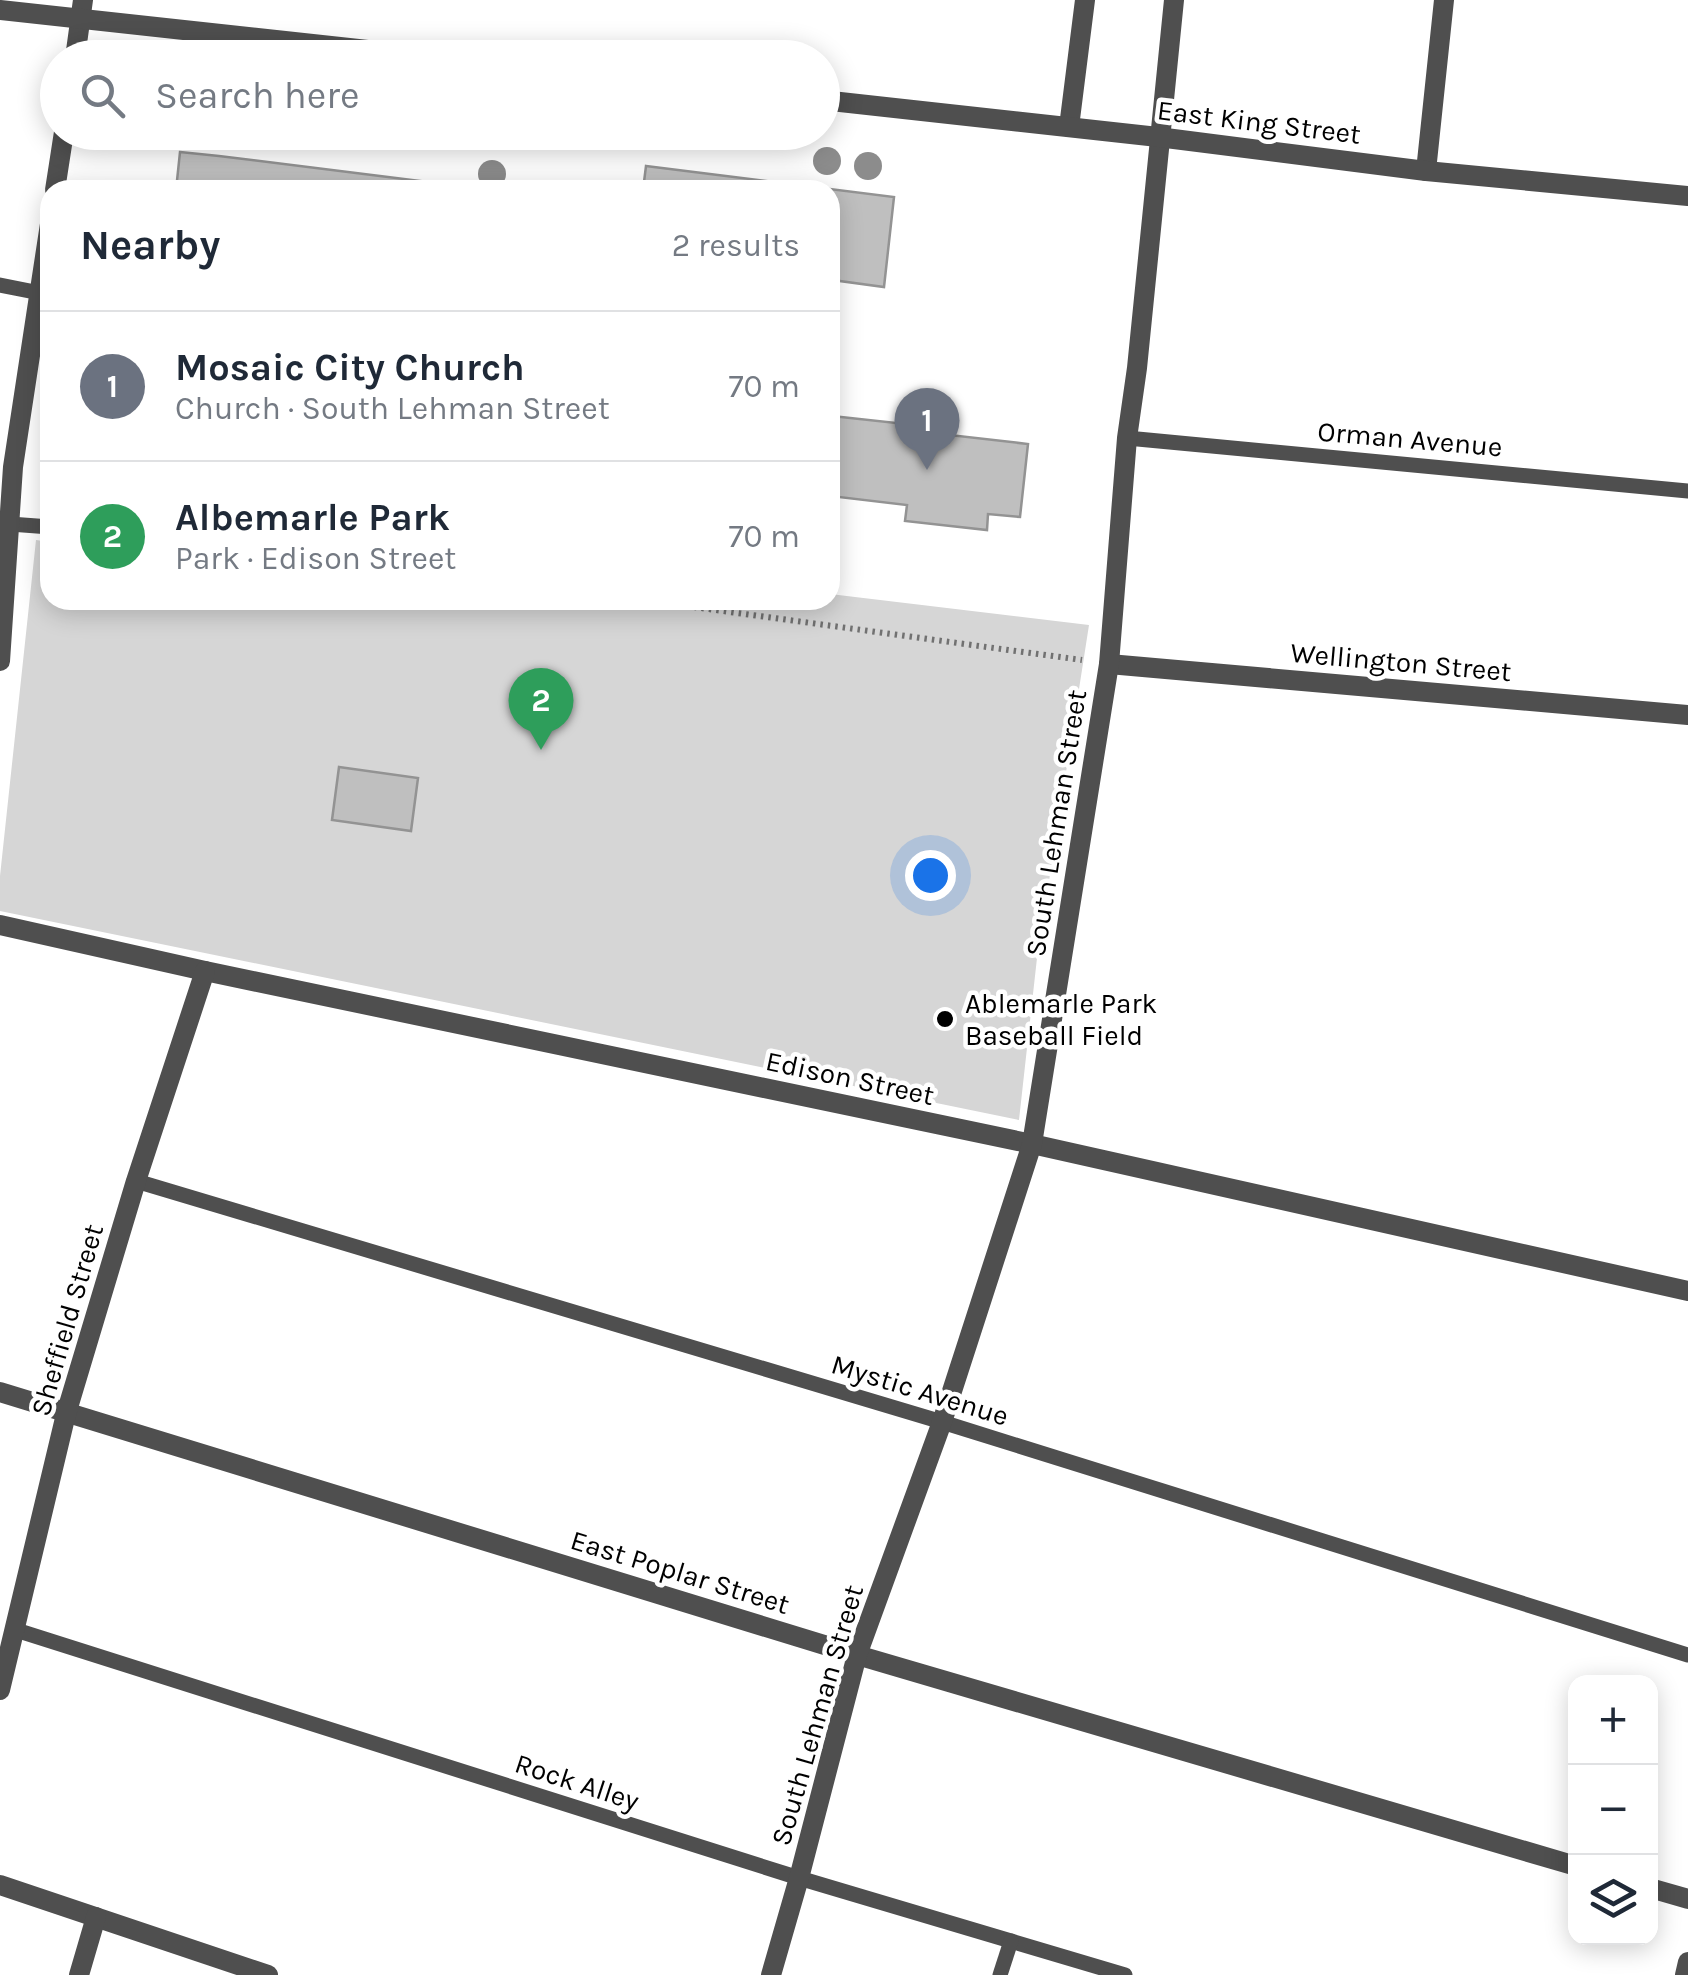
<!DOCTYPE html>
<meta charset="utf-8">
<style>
:root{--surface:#fff;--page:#f2f2f3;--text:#1f2937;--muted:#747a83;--line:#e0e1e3;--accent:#d93025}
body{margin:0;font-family:Karla,sans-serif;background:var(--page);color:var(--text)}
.controls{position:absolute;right:30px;bottom:30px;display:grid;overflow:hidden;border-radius:20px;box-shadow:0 5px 25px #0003}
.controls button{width:90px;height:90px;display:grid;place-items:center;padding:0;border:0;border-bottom:2px solid var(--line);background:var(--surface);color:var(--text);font:50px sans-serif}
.you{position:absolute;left:930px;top:875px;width:35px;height:35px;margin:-25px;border:8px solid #fff;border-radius:50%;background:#1a73e8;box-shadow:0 0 0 15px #1a73e833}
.badge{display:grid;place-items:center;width:65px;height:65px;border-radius:50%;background:var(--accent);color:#fff;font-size:32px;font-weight:700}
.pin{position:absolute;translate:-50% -82px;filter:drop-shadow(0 2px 5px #0008)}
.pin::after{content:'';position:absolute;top:52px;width:35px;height:30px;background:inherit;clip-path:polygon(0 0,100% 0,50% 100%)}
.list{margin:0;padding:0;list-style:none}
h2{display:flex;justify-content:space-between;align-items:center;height:130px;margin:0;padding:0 40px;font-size:42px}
h2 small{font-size:32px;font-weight:400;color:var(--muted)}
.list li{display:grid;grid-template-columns:65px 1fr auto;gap:30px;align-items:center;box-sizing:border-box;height:150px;padding:0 40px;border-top:2px solid var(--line)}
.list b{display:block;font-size:38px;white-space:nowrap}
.list p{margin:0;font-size:32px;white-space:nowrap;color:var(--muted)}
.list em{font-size:32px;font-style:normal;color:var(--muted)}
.icon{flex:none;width:55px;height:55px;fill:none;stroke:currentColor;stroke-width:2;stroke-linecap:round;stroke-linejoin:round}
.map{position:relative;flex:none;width:1688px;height:1975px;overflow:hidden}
.search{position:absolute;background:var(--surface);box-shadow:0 5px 25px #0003;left:40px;top:40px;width:800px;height:110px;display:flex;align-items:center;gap:25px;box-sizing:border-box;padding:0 35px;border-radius:55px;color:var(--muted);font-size:38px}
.panel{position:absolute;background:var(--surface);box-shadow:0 5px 25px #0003;left:40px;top:180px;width:800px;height:430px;border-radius:30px}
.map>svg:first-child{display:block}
.green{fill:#d6d6d6}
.building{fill:#bfbfbf;stroke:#939393;stroke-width:2.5}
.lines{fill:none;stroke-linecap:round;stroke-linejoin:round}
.path{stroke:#717171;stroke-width:6;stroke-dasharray:2.5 5;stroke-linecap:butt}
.service{stroke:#4f4f4f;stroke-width:15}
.minor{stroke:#4f4f4f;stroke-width:20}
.tertiary{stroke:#4f4f4f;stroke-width:20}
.tree{fill:#8c8c8c}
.poi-dot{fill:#000;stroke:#fff;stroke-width:4}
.labels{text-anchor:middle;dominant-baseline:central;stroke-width:9;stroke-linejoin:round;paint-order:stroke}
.street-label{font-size:28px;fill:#000;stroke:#fff}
.poi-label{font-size:28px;fill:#000;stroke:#fff;text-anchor:start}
</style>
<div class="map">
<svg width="1688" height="1975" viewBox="0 0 1688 1975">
<rect width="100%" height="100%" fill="#fff"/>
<polygon class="green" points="36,540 50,542 50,600 830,600 830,594 1089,625 1037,958 1019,1120 0,911 0,876"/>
<g class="building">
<polygon points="180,152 219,156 492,190 176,190"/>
<polygon points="646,166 894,197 884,287 832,280 830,294 830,190 643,190"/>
<polygon points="832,416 915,425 914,431 1028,444 1020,517 988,514 987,530 905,521 907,505 830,496"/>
<polygon points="339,767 418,778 411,831 332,820"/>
</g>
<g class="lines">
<polyline class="path" points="642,600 1082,660"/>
<g class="service">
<polyline points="0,285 50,295"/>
<polyline points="1127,438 1688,491"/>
<polyline points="10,524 50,527"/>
<polyline points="136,1181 942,1422 1688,1655"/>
<polyline points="16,1630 799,1878 1125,1975"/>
<polyline points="1000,1975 1011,1941"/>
</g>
<g class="minor">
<polyline points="75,58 83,0"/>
<polyline points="1069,127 1085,0"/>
<polyline points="1426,171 1444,0"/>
<polyline points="55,190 64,132"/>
<polyline points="0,661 13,467 50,224"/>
<polyline points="1109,664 1688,715"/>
<polyline points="0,925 205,971 1032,1144 1688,1291"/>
<polyline points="0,1392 857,1655 1576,1866"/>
<polyline points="0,1690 66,1414 136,1181 205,971"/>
<polyline points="0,1885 268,1975"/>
<polyline points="1650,1888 1688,1899"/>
<polyline points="79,1975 96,1917"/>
<polyline points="771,1975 799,1878 857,1655 942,1422 1032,1144 1109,664 1127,438 1137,368 1174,0"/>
<polyline points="1685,1975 1688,1962"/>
</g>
<g class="tertiary">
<polyline points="0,10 441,58"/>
<polyline points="822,100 1158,137 1426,171 1688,196"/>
</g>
</g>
<g class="tree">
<circle cx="827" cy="161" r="14"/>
<circle cx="868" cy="166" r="14"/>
<circle cx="492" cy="174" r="14"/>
</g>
<circle class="poi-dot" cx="945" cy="1019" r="10"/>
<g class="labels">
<g class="street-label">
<text transform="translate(1259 122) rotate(7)">East King Street</text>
<text transform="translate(1410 439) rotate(5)">Orman Avenue</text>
<text transform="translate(1401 662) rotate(5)">Wellington Street</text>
<text transform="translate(1056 823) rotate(-81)">South Lehman Street</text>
<text transform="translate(850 1078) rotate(12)">Edison Street</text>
<text transform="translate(67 1320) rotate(-74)">Sheffield Street</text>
<text transform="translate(920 1390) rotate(17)">Mystic Avenue</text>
<text transform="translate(680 1572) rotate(17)">East Poplar Street</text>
<text transform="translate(817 1715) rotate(-74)">South Lehman Street</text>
<text transform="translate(577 1782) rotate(18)">Rock Alley</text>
</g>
<g class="poi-label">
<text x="965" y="1003">Ablemarle Park<tspan x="965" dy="32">Baseball Field</tspan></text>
</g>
</g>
</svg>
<div class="controls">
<button>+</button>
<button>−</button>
<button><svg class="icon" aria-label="layers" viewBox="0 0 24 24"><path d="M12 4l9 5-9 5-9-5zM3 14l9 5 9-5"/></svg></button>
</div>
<div class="you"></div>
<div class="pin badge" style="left:927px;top:470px;background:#6b7280">1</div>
<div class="pin badge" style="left:541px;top:750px;background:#2e9e5b">2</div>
<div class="search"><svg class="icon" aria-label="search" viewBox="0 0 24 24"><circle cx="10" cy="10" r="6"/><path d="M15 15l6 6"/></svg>Search here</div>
<section class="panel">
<h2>Nearby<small>2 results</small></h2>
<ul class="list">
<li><span class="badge" style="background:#6b7280">1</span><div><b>Mosaic City Church</b><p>Church · South Lehman Street</p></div><em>70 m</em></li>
<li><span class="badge" style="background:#2e9e5b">2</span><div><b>Albemarle Park</b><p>Park · Edison Street</p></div><em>70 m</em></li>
</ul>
</section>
</div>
